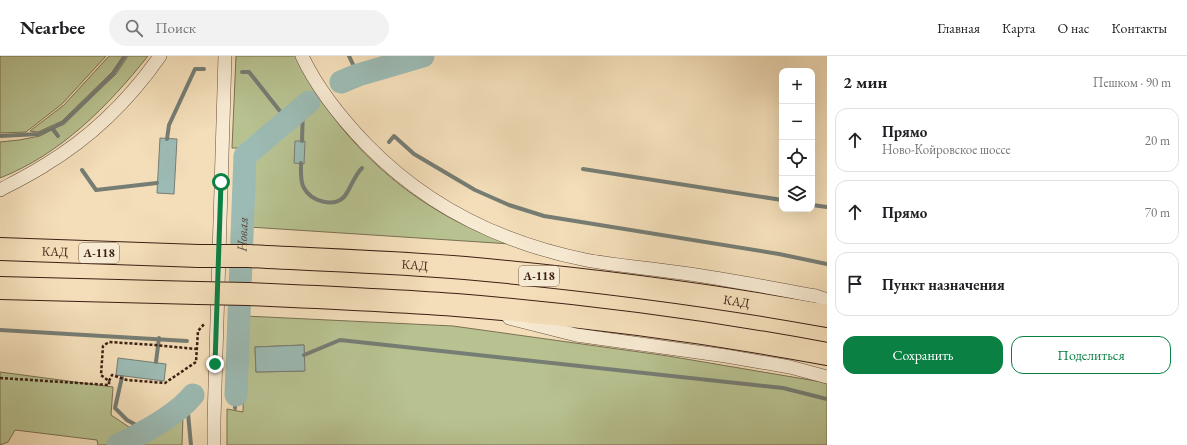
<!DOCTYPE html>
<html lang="ru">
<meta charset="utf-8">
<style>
:root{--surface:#fff;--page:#f2f2f2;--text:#202124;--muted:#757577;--line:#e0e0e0;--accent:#0b8043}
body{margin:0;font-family:"EB Garamond",serif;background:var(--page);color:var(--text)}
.controls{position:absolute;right:12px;top:12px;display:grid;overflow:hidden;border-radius:8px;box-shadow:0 4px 16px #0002}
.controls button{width:36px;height:36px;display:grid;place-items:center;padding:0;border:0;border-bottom:1px solid var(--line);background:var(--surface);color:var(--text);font:20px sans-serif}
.stop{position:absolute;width:12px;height:12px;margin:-9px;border:3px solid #0b8043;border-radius:50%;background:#fff}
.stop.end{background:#0b8043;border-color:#fff;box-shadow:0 1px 4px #0008}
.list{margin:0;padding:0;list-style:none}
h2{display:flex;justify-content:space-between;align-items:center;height:52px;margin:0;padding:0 16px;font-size:17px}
h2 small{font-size:13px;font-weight:400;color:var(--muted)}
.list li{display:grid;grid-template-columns:26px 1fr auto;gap:12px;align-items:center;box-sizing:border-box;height:64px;margin:0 8px 8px;padding:0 8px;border:1px solid var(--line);border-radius:12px}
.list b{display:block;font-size:15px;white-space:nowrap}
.list p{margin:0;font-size:13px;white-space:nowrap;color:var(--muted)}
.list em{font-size:13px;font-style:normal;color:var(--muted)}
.actions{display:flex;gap:8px;padding:12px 16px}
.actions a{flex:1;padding:9px 0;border:1px solid var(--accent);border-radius:12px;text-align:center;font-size:14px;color:var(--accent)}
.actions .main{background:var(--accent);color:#fff}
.icon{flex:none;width:22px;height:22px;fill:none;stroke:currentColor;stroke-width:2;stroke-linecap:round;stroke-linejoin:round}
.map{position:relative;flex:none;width:827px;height:389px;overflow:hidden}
header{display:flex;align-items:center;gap:24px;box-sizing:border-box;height:56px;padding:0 20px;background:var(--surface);border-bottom:1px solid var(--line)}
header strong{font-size:19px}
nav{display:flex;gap:22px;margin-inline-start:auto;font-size:14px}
.search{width:280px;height:36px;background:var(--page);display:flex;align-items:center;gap:10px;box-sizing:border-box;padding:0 14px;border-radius:22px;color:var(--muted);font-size:15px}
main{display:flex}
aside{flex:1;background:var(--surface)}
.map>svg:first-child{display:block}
.green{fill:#b8c291;stroke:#7a7052;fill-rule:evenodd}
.water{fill:#9cbbb4;stroke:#767d74}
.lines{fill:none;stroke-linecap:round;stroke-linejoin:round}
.stream{stroke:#767d74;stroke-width:4}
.river{stroke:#9cbbb4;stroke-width:23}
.street-casing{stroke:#6a4f3c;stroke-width:14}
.highway-casing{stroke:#3c1f13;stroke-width:24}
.path{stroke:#3c1f13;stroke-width:2.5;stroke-dasharray:3 2;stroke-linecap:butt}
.street{stroke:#f7ead2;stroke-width:13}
.highway{stroke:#f3deb9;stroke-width:22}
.highway-bridge-casing{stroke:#3c1f13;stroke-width:24;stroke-linecap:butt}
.highway-bridge{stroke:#f3deb9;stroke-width:22}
.route{stroke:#0b8043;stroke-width:5}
.labels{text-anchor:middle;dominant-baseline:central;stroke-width:3;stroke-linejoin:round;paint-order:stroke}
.shield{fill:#f7ead2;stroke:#745c4c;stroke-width:1}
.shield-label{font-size:12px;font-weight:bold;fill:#3c1f13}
.street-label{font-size:13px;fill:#3c1f13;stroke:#f7ead2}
.water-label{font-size:14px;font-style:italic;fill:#594e43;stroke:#f7ead2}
</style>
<header>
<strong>Nearbee</strong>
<div class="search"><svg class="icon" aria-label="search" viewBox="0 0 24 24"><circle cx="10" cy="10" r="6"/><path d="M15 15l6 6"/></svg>Поиск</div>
<nav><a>Главная</a><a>Карта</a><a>О нас</a><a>Контакты</a></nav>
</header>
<main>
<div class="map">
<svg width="827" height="389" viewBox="0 0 827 389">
<rect width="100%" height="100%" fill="#f3deb9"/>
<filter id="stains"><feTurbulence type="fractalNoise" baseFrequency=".005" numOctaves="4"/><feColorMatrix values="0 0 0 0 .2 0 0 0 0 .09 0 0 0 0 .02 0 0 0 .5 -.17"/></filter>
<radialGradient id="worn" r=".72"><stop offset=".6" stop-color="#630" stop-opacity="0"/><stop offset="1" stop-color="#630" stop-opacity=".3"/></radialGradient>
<g class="green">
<polygon points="0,0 106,0 62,48 26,76 0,77"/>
<polygon points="109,0 123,0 112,16 62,65 38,76 30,75 64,49"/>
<path d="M128,0H148C108,50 61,98 0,122V86L19,84L40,80L63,68L116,18Z"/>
<path d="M236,0H296C339,89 418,158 511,188L249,171L250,104L300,57L313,48L305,38L294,47L295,50L239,92H232Z"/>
<path d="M245,260L453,270L668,300L822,326L827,328V389H227V353L243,356ZM304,289V315L256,316L255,291Z"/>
<polygon points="0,316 113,331 111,359 135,375 109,389 98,389 97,384 15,374 8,386 0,389"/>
<polygon points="183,361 182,389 126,389"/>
</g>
<g class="water">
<polygon points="160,82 177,83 174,138 157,137"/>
<polygon points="295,85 305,85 304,108 294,107"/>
<polygon points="304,289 305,315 256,316 255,291"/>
<polygon points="118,302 166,308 164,325 116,319"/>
</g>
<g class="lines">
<g class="stream">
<polyline points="349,0 358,19"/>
<polyline points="242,16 249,16 287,64"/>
<polyline points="52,72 58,80"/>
<polyline points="0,80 39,78 63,67 113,18 125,0"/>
<polyline points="167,83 169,69 195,13 204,13"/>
<polyline points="302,85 303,52"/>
<polyline points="389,86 394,80 414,98 475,134 509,149 544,160 779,198 827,208"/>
<path d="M301,107C301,115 300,126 304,132C311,145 333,152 344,141C351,132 354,120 362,112"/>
<polyline points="583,113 782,144"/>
<polyline points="82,114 96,134 157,127"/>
<polyline points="812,149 827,151"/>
<polyline points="0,274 187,285"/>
<polyline points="304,299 340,284 783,332 827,343"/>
<polyline points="156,306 159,282"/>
<polyline points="122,321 115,352 127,364 147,375"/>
<polyline points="187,347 191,389"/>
<polyline points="235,352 236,339"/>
</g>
<g class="river">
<polyline points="341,26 358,19 423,0"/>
<path id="s1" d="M236,339L245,100L309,46"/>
<path d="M118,389C143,377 176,360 193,339"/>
</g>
<g class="street-casing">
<g id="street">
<path d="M302,0C317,32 341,62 366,88C427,151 501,187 586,204C618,210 650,212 682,217C727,223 771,232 816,240L827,244"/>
<path d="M0,134C15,126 31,118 45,109C90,82 130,43 160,0"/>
<polyline points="509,262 576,279 726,300 790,311 827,321"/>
<polyline points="214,389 214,364 225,0"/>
</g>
</g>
<g class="highway-casing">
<g id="highway">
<path id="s2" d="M0,193L199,200"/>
<path id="s3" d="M248,200C321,204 393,206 465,212C586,223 707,238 827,260"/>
<polyline points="0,232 198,237"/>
<path d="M248,238C317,241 386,244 456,249C580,259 704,275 827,298"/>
</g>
</g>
<g class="path">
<polyline points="0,322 109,329 109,325 101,319 103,290 109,286 155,289 196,293"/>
<polyline points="109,325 112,319 127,324 165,327 196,306 198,275 205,267"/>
</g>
<use href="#street" class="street"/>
<use href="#highway" class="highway"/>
<g class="highway-bridge-casing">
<g id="highway-bridge">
<polyline points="199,200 248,200"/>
<polyline points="198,237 248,238"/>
</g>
</g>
<use href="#highway-bridge" class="highway-bridge"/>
</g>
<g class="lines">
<polyline class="route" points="215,308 221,126"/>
</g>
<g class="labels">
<g class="shield">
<rect x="79" y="187" width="40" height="20" rx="3"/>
<rect x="519" y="210" width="40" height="20" rx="3"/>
</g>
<g class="shield-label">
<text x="99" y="197">А-118</text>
<text x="539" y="220">А-118</text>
</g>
<g class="street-label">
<text stroke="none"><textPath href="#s2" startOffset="55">КАД</textPath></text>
<text stroke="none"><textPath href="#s3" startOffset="167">КАД</textPath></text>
<text stroke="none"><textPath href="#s3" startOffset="491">КАД</textPath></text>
</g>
<g class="water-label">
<text stroke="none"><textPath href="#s1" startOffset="161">Новая</textPath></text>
</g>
</g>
<rect width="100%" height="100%" filter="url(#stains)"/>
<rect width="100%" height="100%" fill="url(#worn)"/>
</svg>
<div class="controls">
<button>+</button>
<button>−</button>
<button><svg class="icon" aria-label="locate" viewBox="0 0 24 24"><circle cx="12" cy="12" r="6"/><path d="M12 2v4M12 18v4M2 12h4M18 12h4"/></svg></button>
<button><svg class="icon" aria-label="layers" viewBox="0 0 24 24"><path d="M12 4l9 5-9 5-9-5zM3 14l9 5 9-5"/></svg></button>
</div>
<div class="stop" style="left:221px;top:126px"></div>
<div class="stop end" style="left:215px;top:308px"></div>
</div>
<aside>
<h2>2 мин<small>Пешком · 90 m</small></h2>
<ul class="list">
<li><svg class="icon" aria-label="ahead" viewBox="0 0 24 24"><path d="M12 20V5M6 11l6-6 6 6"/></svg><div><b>Прямо</b><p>Ново-Койровское шоссе</p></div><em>20 m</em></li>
<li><svg class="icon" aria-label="ahead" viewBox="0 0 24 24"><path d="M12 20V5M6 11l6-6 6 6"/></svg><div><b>Прямо</b></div><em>70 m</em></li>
<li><svg class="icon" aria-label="arrive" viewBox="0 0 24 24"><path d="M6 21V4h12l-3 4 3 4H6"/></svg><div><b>Пункт назначения</b></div></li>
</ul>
<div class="actions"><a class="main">Сохранить</a><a>Поделиться</a></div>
</aside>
</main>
